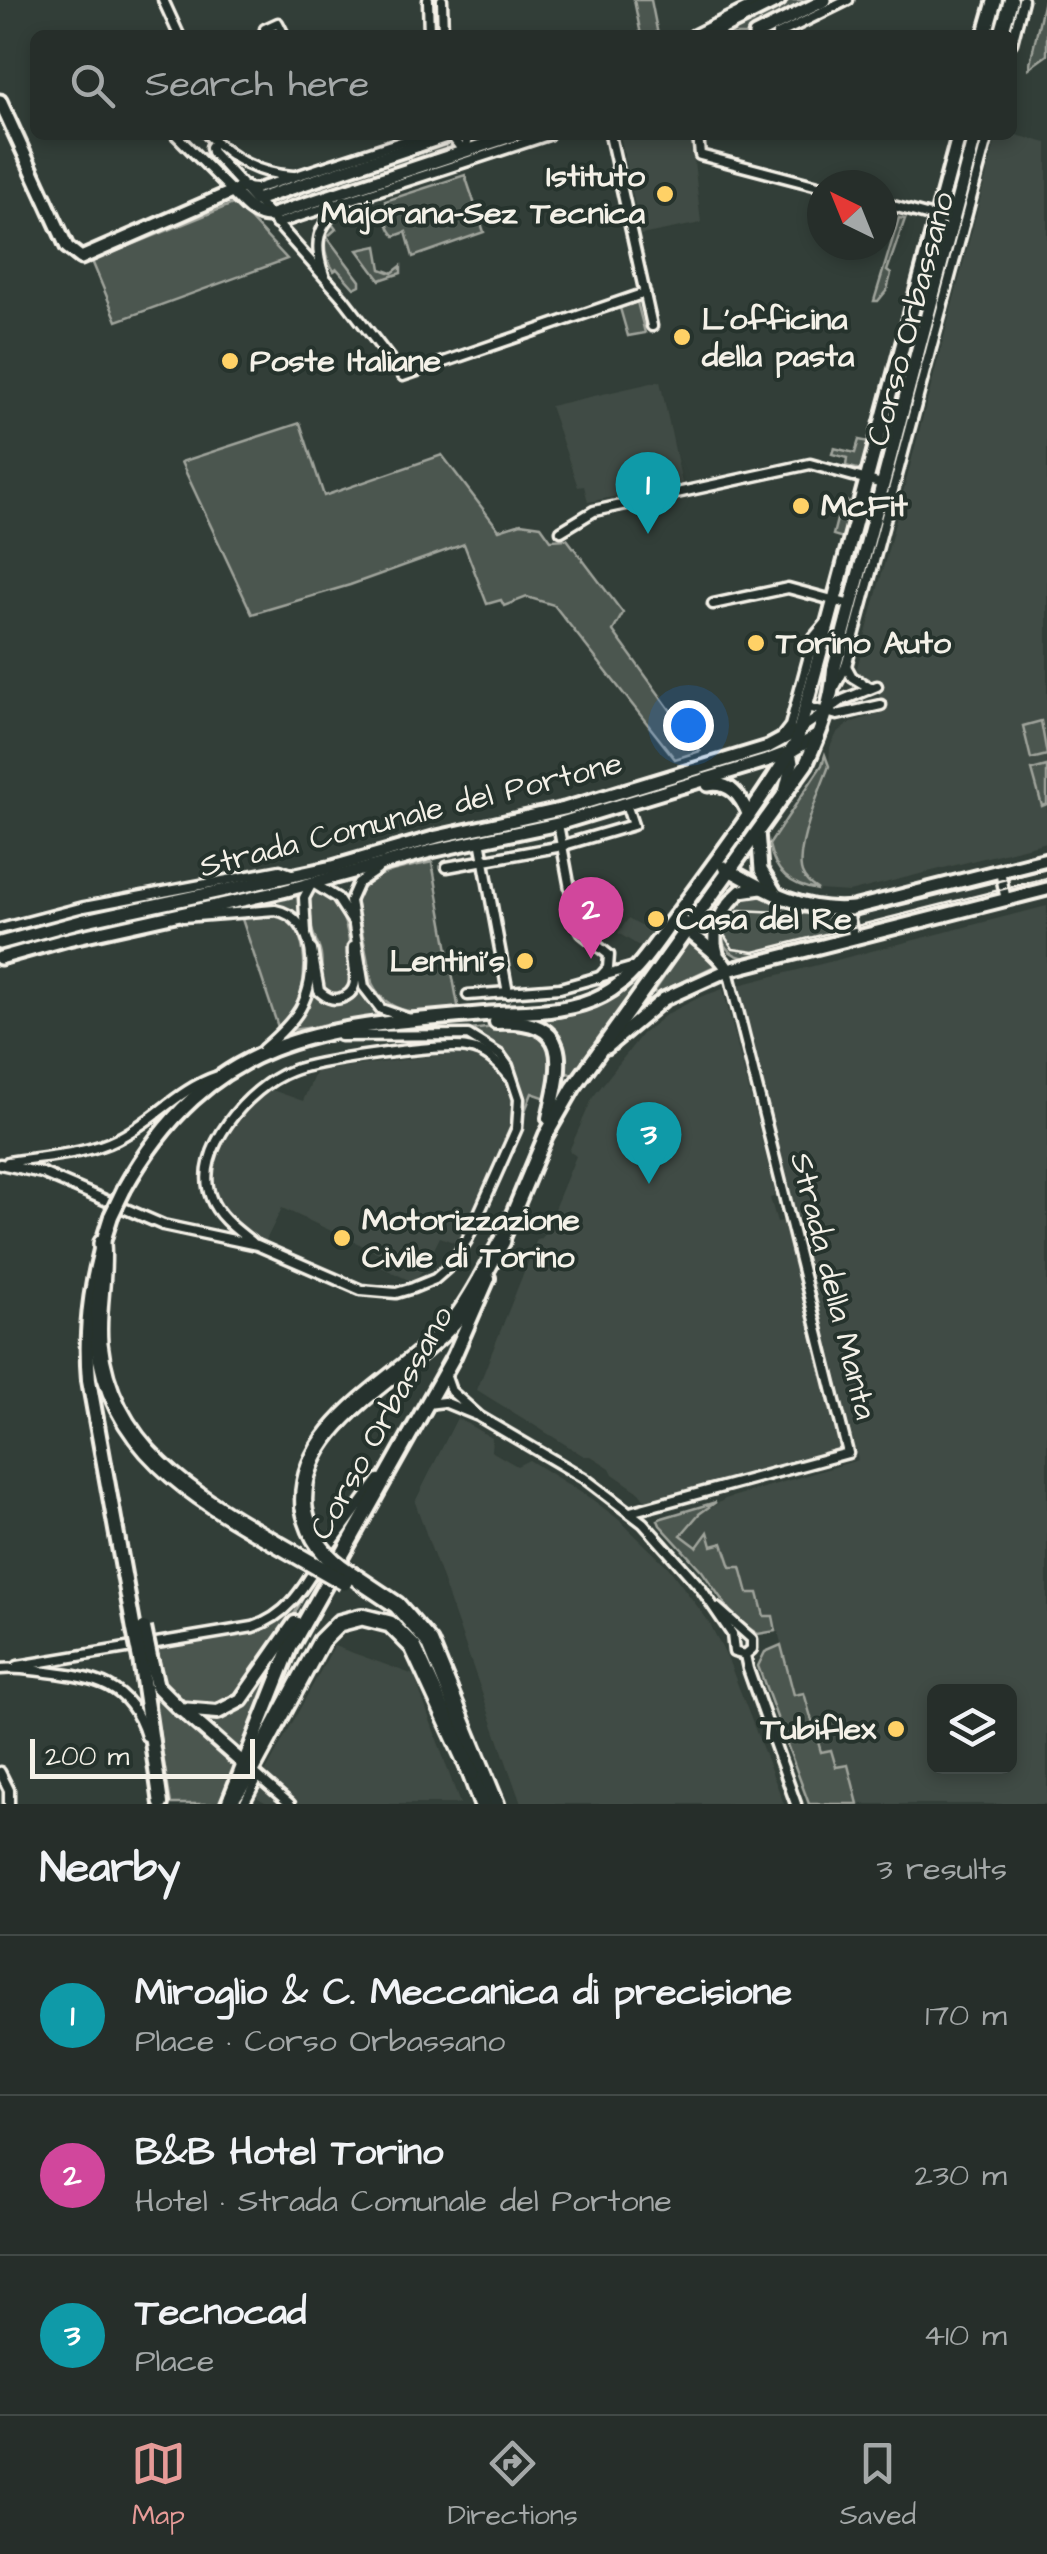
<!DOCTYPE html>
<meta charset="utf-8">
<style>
:root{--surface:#262e2a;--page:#323a36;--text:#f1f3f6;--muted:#a4a8a8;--line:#424a47;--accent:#e69b98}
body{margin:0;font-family:"Architects Daughter",sans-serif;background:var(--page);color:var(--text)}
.controls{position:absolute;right:30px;bottom:30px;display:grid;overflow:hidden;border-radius:15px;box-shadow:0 5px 15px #0003}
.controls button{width:90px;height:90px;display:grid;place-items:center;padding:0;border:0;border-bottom:2px solid var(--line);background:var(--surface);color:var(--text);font:50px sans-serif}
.compass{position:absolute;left:807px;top:170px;width:90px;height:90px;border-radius:50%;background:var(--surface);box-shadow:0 5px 15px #0003;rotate:317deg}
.scale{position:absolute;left:30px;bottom:25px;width:225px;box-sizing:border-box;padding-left:10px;border:5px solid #f4f1e8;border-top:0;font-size:28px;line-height:35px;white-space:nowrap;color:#f4f1e8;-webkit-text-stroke:8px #26332d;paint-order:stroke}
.you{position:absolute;left:688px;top:725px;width:35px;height:35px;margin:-25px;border:8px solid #fff;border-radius:50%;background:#1a73e8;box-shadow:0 0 0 15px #1a73e833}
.badge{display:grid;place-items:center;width:65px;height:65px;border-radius:50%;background:var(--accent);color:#fff;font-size:32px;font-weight:700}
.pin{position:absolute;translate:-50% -82px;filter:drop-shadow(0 2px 5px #0008)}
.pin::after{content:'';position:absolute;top:52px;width:35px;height:30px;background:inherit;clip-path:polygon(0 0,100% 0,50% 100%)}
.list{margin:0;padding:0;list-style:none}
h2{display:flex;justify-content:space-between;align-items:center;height:130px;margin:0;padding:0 40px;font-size:42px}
h2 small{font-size:32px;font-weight:400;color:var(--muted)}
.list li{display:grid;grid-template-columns:65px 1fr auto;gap:30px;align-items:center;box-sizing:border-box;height:160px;padding:0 40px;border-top:2px solid var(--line)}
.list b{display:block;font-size:38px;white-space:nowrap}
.list p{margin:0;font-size:32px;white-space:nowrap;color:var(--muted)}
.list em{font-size:32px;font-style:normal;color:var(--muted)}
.icon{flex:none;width:55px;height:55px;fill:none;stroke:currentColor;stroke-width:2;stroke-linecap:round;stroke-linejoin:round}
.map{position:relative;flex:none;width:1047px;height:1804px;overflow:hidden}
.search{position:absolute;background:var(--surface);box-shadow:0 5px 15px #0003;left:30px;right:30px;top:30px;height:110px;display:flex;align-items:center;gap:25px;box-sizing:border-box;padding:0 35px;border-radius:15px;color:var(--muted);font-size:38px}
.sheet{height:610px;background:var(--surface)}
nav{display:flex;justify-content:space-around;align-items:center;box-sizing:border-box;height:140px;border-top:2px solid var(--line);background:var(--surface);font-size:28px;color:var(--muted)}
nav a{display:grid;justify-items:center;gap:5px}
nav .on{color:var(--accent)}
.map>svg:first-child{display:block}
.built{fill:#404b44;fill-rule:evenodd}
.green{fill:#4c564f;stroke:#a0a49c;stroke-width:2.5}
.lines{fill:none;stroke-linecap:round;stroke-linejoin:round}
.street-casing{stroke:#f4f1e8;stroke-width:15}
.secondary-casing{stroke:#f4f1e8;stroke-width:19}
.primary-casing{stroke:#f4f1e8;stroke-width:20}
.highway-casing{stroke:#f4f1e8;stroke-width:22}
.street{stroke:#26332d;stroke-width:8}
.secondary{stroke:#26332d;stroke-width:11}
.primary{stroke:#26332d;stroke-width:12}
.highway{stroke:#26332d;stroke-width:15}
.tram{stroke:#f4f1e8;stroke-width:2.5}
.primary-bridge-casing{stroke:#f4f1e8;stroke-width:20;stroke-linecap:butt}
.highway-bridge-casing{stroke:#f4f1e8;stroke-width:22;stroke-linecap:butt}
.primary-bridge{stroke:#26332d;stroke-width:12}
.highway-bridge{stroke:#26332d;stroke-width:15}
.poi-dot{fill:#ffd166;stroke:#26332d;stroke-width:4}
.labels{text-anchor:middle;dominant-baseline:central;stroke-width:8;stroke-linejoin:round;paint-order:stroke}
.poi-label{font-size:32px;font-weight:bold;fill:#f4f1e8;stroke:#26332d;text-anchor:start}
.street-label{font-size:32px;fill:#f4f1e8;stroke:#26332d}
</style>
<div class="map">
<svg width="1047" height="1804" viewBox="0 0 1047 1804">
<rect width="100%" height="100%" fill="#323e38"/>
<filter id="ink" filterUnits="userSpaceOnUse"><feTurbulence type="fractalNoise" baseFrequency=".01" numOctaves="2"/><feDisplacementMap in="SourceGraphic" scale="20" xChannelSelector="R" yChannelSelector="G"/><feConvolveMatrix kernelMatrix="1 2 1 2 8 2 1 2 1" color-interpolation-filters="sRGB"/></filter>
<g filter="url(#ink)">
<g class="built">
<polygon points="1012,134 1047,143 1047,842 849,892 818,890 808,884 800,865 810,815 829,766 830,747 837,733 850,723 883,712 876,681 862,681 857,668 997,135"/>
<polygon points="620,135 691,135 701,223 641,235"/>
<polygon points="660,381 682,483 588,502 584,486 578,487 550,406"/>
<path d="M1047,906V1804H858L849,1765L836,1767L832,1750L822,1751L805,1692L794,1694L774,1616L765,1615L758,1592L749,1593L742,1566L731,1568L724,1542L713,1545L708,1531L696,1545L682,1535L699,1515L725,1499L858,1460L739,985ZM934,1692H1010V1766H934Z"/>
<polygon points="628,919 650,931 665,931 649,952 618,933"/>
<polygon points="723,989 776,1196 770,1198 777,1222 783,1221 841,1448 646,1501 639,1492 613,1474 610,1468 591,1456 584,1456 477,1390 537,1239 542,1238 576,1156 569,1151 593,1097 642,1034 667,1014 700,997"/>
<polygon points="455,1053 474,1056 494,1067 504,1078 513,1097 510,1129 458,1244 440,1237 424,1269 413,1282 379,1266 383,1255 282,1208 264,1244 229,1216 213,1191 214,1167 223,1141 237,1121 261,1098 272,1090 303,1101 316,1071"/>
<polygon points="457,1418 492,1438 491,1451 517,1466 529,1460 593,1500 618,1519 668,1567 709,1622 729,1662 784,1804 521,1804 415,1502"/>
<polygon points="334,1646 414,1675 460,1804 268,1804 253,1795"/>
</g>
<g class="green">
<polygon points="634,0 651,0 658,35 641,35"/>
<polygon points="789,0 817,0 747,35 720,35"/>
<polygon points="1044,0 1047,0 1047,55 1029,68"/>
<polygon points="981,135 984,135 869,567 866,566"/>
<polygon points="442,143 446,145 448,152 271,210 268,207 272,200"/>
<path d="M465,175L484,232L413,257L406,232L395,236C384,227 387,211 385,201Z"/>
<polygon points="235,203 287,259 117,321 92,261"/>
<polygon points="899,218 905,219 887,271 891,274 887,290 878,301 874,301"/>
<path d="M332,224L336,229L327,237L360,281V285L354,288L337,269L334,271C324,256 321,239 332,224Z"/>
<polygon points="942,227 945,228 880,475 876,474"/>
<polygon points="377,246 381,269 392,273 401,266 401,273 380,280 358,250"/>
<polygon points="637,302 645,333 628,336 620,308"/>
<polygon points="300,423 324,496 442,455 499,530 521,523 541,526 551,540 567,539 623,613 613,631 700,751 675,759 554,605 527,597 504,606 501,600 487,604 464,544 350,585 252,614 181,462"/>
<polygon points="859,440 869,442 861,470 846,466 847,458 832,454 834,448 855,453"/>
<polygon points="842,500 852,503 843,538 833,535"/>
<polygon points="1041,721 1047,755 1031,759 1023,726"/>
<path d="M825,755L829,766C821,787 794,851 802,873C805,881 811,885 818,890C790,886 775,872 769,845L822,765Z"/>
<polygon points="737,763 738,766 558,820 421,850 448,840 560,816"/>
<polygon points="1047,766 1047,804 1042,806 1032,770"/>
<path d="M432,862L459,1011C425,1014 389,1018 372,983L356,900C367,870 405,869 432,862Z"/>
<polygon points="282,881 283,887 0,953 0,947 95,922"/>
<polygon points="731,881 739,883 740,887 710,932 701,932 699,926"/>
<polygon points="223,884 223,887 0,938 0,932 73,912"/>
<path d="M314,888C351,906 350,945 353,981L344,994L335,996L325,992C316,978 325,966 320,951C313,930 299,909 314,888Z"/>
<polygon points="301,893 299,916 276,905 230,910"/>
<path d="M751,893L799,911L836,915L840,935L748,958C706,954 720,904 751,893Z"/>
<path d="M261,915C269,916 277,914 284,918C308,932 306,972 301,994C297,1007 287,1018 278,1027L242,919Z"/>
<polygon points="690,939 717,965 656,994 654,992"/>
<path d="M644,976L573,1075L565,1072L564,1060L545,1019C586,1016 613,1002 644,976Z"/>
<polygon points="313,984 318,992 331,1001 359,986 368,1003 383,1018 291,1030 306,1005"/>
<path d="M502,1026L535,1029C559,1054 557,1066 546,1098L532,1093L523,1116C521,1073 505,1044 462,1031Z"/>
<polygon points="716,1502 699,1514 681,1535 697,1547 708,1532 712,1546 723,1543 731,1567 741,1567 748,1593 758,1593 764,1616 773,1616 776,1631 758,1634 736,1620 702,1571 660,1525 658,1520 662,1518"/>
<path d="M308,1589C290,1620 255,1698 219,1707C212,1709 202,1707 195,1706C165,1703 158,1673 152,1648L264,1627L282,1617Z"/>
<polygon points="781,1645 794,1695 804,1693 821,1752 831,1750 836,1767 848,1765 858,1804 809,1804 758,1666 765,1652"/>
<path d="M280,1655L240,1756L197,1718C244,1716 255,1691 280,1655Z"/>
<polygon points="152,1690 237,1764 221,1804 171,1804"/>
</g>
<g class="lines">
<g class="street-casing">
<g id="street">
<polyline points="163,0 179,35"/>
<polyline points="428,0 429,35"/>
<polyline points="442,0 443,35"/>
<polyline points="267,35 265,29 278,23 284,35"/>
<polyline points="693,35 763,0"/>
<polyline points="777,35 848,0"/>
<polyline points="1012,43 1023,0"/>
<polyline points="176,135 233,192"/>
<path d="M208,135C232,159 258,174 293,176"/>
<polyline points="451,135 464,152 469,135"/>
<polyline points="610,135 652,326"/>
<polyline points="698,135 700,155 822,187"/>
<polyline points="215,142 211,147 212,152 245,188 256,189 422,135"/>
<polyline points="256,200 343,298 403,376 645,293"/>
<polyline points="882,203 952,222"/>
<polyline points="276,224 548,135"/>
<path d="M324,275C313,244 317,225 343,204"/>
<polyline points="561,531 594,511 810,464 882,484"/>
<polyline points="713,604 788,588 851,605"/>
<polyline points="846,666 852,677 870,688"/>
<polyline points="835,687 846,666 988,135"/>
<polyline points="804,706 837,715 881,705"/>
<polyline points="801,729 843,700 877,686"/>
<polyline points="783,735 790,726 814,637 825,624"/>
<polyline points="558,824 576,921 583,919 597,900 591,894 572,899"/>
<polyline points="480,840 508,993"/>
<polyline points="447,867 557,847 633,825 626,804"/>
<polyline points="377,870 358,883 350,901 364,987 381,1009 407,1018"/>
<polyline points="1000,871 1006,900"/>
<polyline points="313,883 337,898 352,921"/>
<polyline points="847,908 854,938"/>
<path d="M183,917L275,910C318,918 318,978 300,1009C291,1024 277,1037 263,1049"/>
<polyline points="576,921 583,934 609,955 608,968 599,978"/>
<polyline points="0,929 84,907 280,870 291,874"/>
<polyline points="306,933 304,898 311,885"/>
<path d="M312,950L319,991C326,997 332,1001 341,998C365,991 351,964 353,947"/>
<polyline points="468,995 560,988 631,968"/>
<path d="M8,1162C43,1156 86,1155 117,1139C154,1121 178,1089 218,1076"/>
<polyline points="0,1164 42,1173 163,1225 257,1245 361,1290 396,1293 413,1288 435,1279 452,1264 467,1240 517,1128 519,1099 508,1066 500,1055 468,1035 340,1036"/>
<path d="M252,1242C237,1230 218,1217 211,1198C192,1151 249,1087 291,1071C316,1061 441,1043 467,1048C486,1051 498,1063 510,1077"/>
<polyline points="445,1374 451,1391 480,1417 584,1478 643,1523 700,1587 732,1634 734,1652 745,1655"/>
<polyline points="427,1404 444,1402 476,1415"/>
<polyline points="630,1512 848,1453 728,970"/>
<polyline points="325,1552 379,1479"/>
<polyline points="717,1608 752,1639 752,1649 745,1655 748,1669 796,1804"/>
<path d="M18,1666L253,1627C286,1616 301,1592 318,1564"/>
<path d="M0,1669C17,1667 30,1670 47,1672C96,1678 130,1683 146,1736"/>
<polyline points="252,1771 290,1804"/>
<polyline points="0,1772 9,1790 9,1804"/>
<polyline points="244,1804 258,1777"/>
</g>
</g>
<g class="secondary-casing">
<g id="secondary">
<polyline points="709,35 779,0"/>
<polyline points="755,35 825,0"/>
<polyline points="0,101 67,247 81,258 241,188 245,188 256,200 449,135"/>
<path d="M233,192C243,202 254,217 269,216L514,135"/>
<path d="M708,785C730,781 741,796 749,816"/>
<polyline points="785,792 792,763 790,752"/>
<polyline points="758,831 761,870 776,894"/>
<path d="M724,867C766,891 803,913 853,908L1047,859"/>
<path d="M685,906C682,912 680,916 682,922C689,937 717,949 728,970"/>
<polyline points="0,943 81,921 333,867 437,837 564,809 768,747 801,729"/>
<path d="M717,953C709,929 724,906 741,891L761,888"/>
<polyline points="0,958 68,939 283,891 431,851 558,824 766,761 790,752 818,735"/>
<polyline points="607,1047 664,999 728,970 1047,889"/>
</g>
</g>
<g class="primary-casing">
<g id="primary">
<polyline points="985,35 995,0"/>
<polyline points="1001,35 1011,0"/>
<path d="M496,1022C573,1018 562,1062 549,1118"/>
<path d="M124,1189C211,1033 323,1027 485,1014C523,1011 568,1014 603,995C635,978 654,945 675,917C717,860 759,804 796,743L959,135"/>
<path d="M111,1216C93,1271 84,1322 89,1380L134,1630"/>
<path d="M498,1250L546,1135L573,1088L806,764C820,733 832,703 834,669L975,135"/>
<polyline points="150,1657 157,1686 180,1709 218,1712 241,1700 295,1623"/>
<polyline points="140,1659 161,1804"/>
<polyline points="182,1710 246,1766"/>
<polyline points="228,1804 290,1648 454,1356 488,1278"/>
</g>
</g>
<g class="highway-casing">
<g id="highway">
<path d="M102,1243C105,1276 96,1309 99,1343C110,1447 193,1496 274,1542"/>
<path d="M304,1508C296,1422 405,1378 454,1321C473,1298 487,1267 502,1241"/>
<polyline points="349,1573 397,1605 430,1643 496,1804"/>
<polyline points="468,1766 482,1804"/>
<polyline points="233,1796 251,1771 321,1641 339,1623 362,1617 390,1624 413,1647 471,1773"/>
</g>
</g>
<use href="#street" class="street"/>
<use href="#secondary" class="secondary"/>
<use href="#primary" class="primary"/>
<use href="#highway" class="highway"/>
<polyline class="tram" points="1047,869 857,916 740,910 725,922 724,935 733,949 754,952 1047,878"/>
<g class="primary-bridge-casing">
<g id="primary-bridge">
<polyline points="111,1216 124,1189"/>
<polyline points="144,1628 150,1657"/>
<polyline points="134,1630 140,1659"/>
</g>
</g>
<g class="highway-bridge-casing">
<g id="highway-bridge">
<path d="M304,1508C309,1536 325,1558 349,1573"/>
<polyline points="274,1542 344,1582"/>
</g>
</g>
<use href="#primary-bridge" class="primary-bridge"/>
<use href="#highway-bridge" class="highway-bridge"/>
</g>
</g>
<g class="poi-dot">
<circle cx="665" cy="194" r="10"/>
<circle cx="682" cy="337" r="10"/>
<circle cx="230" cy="361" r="10"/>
<circle cx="801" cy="506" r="10"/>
<circle cx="756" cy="643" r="10"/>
<circle cx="656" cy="919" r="10"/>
<circle cx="525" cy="961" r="10"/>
<circle cx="342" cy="1238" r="10"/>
<circle cx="896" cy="1729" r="10"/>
</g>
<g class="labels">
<g class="poi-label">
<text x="645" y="176" text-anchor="end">Istituto<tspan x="645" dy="37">Majorana-Sez Tecnica</tspan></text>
<text x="702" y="319">L'officina<tspan x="702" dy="37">della pasta</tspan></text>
<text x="250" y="361">Poste Italiane</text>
<text x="821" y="506">McFit</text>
<text x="776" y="643">Torino Auto</text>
<text x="676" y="919">Casa del Re</text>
<text x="505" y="961" text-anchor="end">Lentini's</text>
<text x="362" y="1220">Motorizzazione<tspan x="362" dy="37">Civile di Torino</tspan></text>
<text x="876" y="1729" text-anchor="end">Tubiflex</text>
</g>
<g class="street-label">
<text transform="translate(911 319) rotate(-75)">Corso Orbassano</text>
<text transform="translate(411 815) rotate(-14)">Strada Comunale del Portone</text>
<text transform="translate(833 1286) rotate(76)">Strada della Manta</text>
<text transform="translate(382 1423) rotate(-61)">Corso Orbassano</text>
</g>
</g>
</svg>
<div class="controls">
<button><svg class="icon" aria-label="layers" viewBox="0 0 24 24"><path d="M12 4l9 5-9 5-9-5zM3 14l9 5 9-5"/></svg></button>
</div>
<svg class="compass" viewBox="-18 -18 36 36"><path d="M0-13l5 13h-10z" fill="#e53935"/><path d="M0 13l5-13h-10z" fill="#a4a8a8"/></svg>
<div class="scale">200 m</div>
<div class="you"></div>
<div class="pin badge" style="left:648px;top:534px;background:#0f9aa8">1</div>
<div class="pin badge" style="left:591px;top:959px;background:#d1479c">2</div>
<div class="pin badge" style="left:649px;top:1184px;background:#0f9aa8">3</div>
<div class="search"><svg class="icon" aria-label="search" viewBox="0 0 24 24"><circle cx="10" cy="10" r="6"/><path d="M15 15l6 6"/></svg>Search here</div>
</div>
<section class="sheet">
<h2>Nearby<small>3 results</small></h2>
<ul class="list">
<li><span class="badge" style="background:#0f9aa8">1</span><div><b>Miroglio &amp; C. Meccanica di precisione</b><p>Place · Corso Orbassano</p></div><em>170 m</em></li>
<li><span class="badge" style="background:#d1479c">2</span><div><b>B&amp;B Hotel Torino</b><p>Hotel · Strada Comunale del Portone</p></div><em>230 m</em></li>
<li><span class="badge" style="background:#0f9aa8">3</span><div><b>Tecnocad</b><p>Place</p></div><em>410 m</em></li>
</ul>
</section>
<nav>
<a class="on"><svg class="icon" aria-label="map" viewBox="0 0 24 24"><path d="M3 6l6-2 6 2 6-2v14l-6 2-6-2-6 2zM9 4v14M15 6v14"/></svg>Map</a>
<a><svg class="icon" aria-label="directions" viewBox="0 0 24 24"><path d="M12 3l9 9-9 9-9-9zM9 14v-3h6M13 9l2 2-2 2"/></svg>Directions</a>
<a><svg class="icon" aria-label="saved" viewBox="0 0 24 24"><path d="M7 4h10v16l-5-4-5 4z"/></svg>Saved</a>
</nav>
